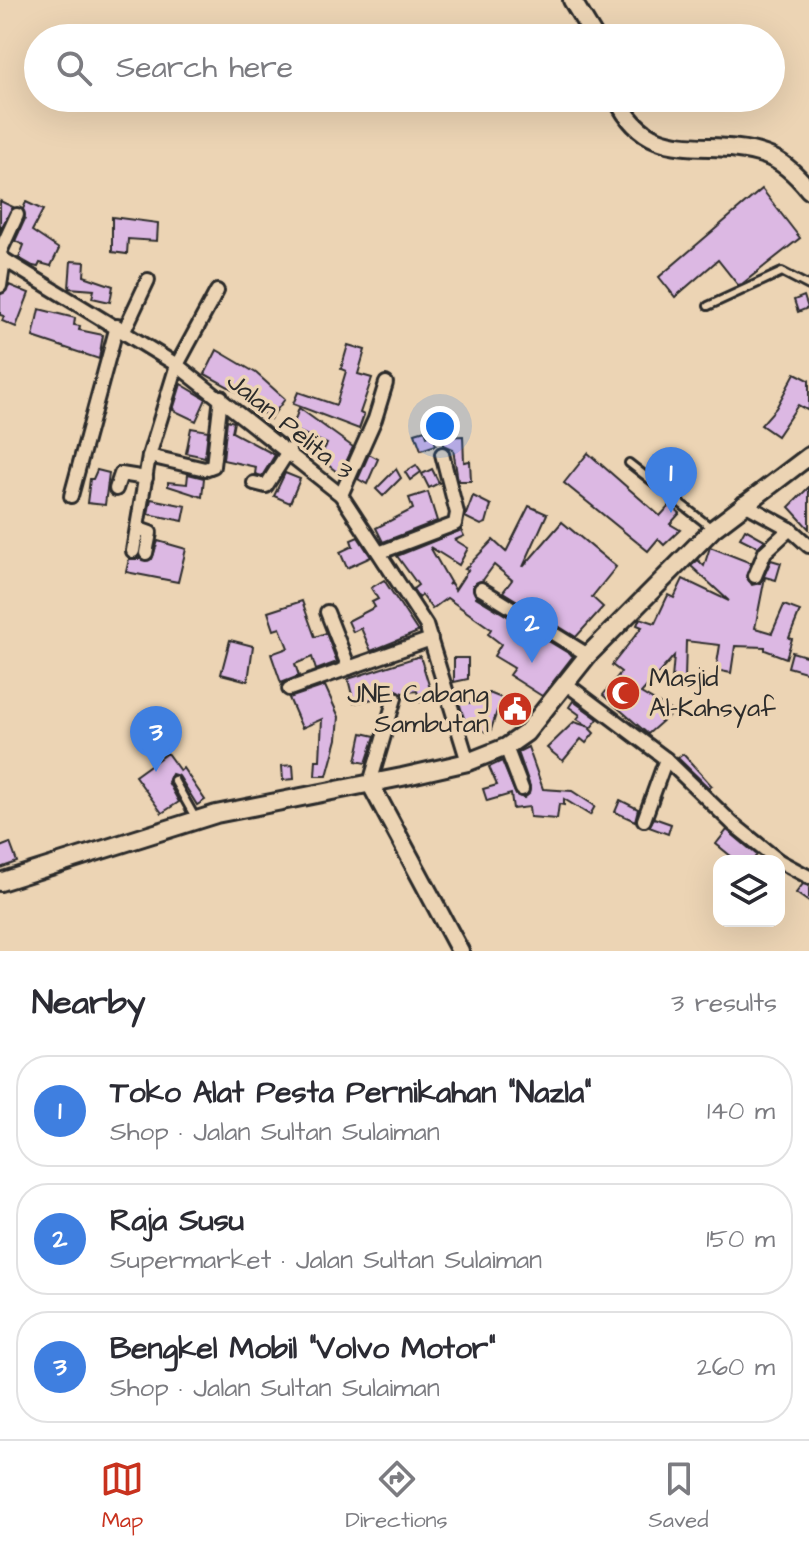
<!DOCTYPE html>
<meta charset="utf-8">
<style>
:root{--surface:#fff;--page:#f7f7f7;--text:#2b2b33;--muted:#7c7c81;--line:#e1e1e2;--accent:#c8321e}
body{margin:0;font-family:"Architects Daughter",sans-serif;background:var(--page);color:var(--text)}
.controls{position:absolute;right:24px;bottom:24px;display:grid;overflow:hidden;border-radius:16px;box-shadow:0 8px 32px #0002}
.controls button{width:72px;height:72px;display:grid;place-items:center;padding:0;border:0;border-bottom:2px solid var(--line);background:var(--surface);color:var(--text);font:40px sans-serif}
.you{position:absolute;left:440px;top:426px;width:28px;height:28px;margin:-20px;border:6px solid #fff;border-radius:50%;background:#1a73e8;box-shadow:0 0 0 12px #1a73e833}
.badge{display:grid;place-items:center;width:52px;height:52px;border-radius:50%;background:var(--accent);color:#fff;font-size:26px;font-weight:700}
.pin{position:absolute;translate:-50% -66px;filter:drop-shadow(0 2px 4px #0008)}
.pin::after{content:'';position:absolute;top:42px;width:28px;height:24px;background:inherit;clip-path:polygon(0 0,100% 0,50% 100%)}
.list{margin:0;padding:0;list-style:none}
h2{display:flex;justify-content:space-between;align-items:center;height:104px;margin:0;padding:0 32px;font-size:34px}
h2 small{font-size:26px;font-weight:400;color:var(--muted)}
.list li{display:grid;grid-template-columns:52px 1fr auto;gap:24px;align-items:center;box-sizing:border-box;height:112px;margin:0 16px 16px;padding:0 16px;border:2px solid var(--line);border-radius:32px}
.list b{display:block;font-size:30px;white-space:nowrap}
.list p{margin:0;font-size:26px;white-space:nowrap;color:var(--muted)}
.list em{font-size:26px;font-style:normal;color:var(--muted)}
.icon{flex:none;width:44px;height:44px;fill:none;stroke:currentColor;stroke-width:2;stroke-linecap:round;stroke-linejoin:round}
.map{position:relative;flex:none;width:809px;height:951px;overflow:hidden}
.search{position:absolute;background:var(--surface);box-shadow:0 8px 32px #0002;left:24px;right:24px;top:24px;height:88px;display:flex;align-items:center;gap:20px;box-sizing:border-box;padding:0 28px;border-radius:44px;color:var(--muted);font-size:30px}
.sheet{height:488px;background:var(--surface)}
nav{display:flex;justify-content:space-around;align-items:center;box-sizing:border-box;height:112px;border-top:2px solid var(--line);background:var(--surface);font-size:22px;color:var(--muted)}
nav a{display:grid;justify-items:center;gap:4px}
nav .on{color:var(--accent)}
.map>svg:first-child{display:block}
.building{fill:#dcb8e3;stroke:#2b2b2b;stroke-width:2}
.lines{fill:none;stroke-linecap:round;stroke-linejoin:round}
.lane-casing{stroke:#2b2b2b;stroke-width:12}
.street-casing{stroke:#2b2b2b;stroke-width:18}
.secondary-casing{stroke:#2b2b2b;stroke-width:22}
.lane{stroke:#ecd4b4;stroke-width:6}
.street{stroke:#ecd4b4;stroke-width:12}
.secondary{stroke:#ecd4b4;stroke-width:16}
.labels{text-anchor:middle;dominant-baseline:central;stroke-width:7;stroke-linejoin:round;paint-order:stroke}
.street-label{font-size:26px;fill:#2b2b2b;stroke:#ecd4b4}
.poi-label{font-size:26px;fill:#2b2b2b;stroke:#ecd4b4;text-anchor:start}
</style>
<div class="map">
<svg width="809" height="951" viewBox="0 0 809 951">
<rect width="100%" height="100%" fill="#ecd4b4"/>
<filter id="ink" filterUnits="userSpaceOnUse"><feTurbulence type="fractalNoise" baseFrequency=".0125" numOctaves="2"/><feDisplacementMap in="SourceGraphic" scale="16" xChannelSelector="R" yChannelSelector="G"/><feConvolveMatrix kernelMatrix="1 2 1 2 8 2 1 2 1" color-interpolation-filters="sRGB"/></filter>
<g filter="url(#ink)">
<g class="building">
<polygon points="762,189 800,238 742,284 738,285 718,260 675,297 659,277"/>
<polygon points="0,201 13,207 0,230"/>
<polygon points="26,202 43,210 32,231 59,249 51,266 40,263 38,267 33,266 19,258 24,245 15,241 25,219 23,209"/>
<polygon points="112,217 158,223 157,241 128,239 127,254 112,252"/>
<polygon points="71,261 85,262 84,276 113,286 110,302 92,298 94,290 69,288"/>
<polygon points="9,285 29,293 16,327 2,321 4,316 0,315 0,295"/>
<polygon points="804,296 808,308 798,312 794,300"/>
<polygon points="39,309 75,318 74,325 80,326 79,330 103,335 99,359 33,337"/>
<polygon points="348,345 365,350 358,374 372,378 360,413 364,415 359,429 293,404 298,392 336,405 346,371 341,369"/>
<polygon points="217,350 256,373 285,399 270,419 236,391 205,374"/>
<polygon points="795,373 809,380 809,411 798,405 777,436 761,425 776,408"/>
<polygon points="181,384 206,399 196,421 173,410"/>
<polygon points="299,408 353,447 342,471 337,472 319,458 327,444 292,429"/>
<polygon points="227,420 234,422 232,432 275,455 262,476 255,474 256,467 223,460"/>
<polygon points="191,428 208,431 205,457 186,453"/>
<polygon points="425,430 427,436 432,434 436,445 421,450 415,433"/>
<polygon points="463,436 464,462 470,461 471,481 458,481 453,449 444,445 444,437"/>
<polygon points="588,453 660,516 670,505 680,513 670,524 680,530 664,545 658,539 648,551 564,483"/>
<polygon points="369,454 378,459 367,484 358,479"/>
<polygon points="416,465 421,472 410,480 405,472"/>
<polygon points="396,469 401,478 383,496 376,489"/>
<polygon points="432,469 439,483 429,488 422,474"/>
<polygon points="97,470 109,473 105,505 87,503 90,479 93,479"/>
<polygon points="285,473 300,479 290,503 274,496"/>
<polygon points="188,474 204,478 202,497 168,486 168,482 187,484"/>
<polygon points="809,487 809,529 789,507"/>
<polygon points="428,492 437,521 383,542 376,528 413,509 409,498"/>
<polygon points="473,496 491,505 486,523 481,525 465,517"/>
<polygon points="151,499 186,506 183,521 148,514"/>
<polygon points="529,506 547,514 523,567 562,522 616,567 592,597 603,607 576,637 503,592 512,580 494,565 483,580 473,585 476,597 573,656 542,696 509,675 514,668 494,656 501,644 488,634 491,629 447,598 432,609 422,595 419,598 413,589 418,585 397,556 461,530 464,536 455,540 468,548 459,565 430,547 450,582 448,585 451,583 455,590 468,570 465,569 493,540 506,552"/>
<polygon points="745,529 765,540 758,547 740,538"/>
<polygon points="358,537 371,557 347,568 340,552 353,546 351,540"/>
<polygon points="158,541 186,549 178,582 126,572 129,559 152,559"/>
<polygon points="710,547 751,563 746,576 752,585 761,583 771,560 781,563 776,580 765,577 755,628 772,633 784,605 800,611 789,638 792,639 786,658 765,650 765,647 735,646 731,673 716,670 720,645 686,641 685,679 672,679 674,656 641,693 673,712 648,734 603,695 621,672 612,665 642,627 637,625 640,618 655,623 668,595 674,598 683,579 729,601 691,566 698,560 704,566"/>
<polygon points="384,580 418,632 371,651 361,628 353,632 348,621 375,607 372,602 378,599 371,588"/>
<polygon points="302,601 315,637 326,633 337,662 316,670 312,657 295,664 299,676 281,683 271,654 288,648 280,628 274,630 268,612"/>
<polygon points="230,640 253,646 248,681 221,674"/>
<polygon points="792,652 809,657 809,673 788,667"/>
<polygon points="420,656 433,698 420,702 417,691 402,693 394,689 386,696 354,703 348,679"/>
<polygon points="454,658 468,658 468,679 454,682"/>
<polygon points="325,686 339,717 337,739 327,776 315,776 316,760 320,760 322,719 302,728 289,698"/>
<polygon points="489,693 522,706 519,716 497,711 490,733 474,728 468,731 459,702 485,704"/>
<polygon points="573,701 598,719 590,729 594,733 586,743 581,739 563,761 547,748 574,722 590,727 577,719 580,715 569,707"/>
<polygon points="362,733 375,736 366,763 356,761"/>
<polygon points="528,747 543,789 572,791 595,806 590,815 564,799 564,805 559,804 557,819 530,817 529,807 513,809 511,794 487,801 483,789 497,785 489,767 502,761 516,795 524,798 529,794 530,786 518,752"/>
<polygon points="167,753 180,771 183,768 205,800 197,805 179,776 172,774 168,782 179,802 162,813 135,776"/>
<polygon points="683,754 712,786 709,788 678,758"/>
<polygon points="293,765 294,779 283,780 282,766"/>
<polygon points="620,800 638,809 635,821 615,812"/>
<polygon points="654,818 671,824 668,834 649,827"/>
<polygon points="727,830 757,855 752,861 737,861 716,844"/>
<polygon points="10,843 17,862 0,868 0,847"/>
<polygon points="803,884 809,886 809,902 796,893"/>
</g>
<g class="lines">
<g class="lane-casing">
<g id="lane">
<polyline points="708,306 782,272 809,286"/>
<polyline points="629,463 713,529"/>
<polyline points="174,780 196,819"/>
</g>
</g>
<g class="street-casing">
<g id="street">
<polyline points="0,252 17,215"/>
<polyline points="0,257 177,365 341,495 426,625 468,762"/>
<polyline points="0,286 4,259"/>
<polyline points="124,331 148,280"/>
<polyline points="149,456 205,469 213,466 221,397"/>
<polyline points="254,483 266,486 289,450"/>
<polyline points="116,489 121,474 146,478"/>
<polyline points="341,495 375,419 386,383"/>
<polyline points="71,496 117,326"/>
<polyline points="743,503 790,529 809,546"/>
<polyline points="139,529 150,533 146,553"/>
<polyline points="133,551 149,456 177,365 217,291"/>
<polyline points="381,552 455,524 457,513 442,454"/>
<polyline points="755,576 765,552 790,529"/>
<polyline points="481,589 588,655"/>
<polyline points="327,612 349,668"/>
<polyline points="565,683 666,759 733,824 779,861"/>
<polyline points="289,689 431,639"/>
<polyline points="506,747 522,789"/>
<polyline points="370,783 395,698"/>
<polyline points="644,820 666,759"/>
<polyline points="779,861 809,877"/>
</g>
</g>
<g class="secondary-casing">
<g id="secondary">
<polyline points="572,0 595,38"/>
<path d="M617,98C650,169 709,135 765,155C783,161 797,175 809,190"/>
<polyline points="370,783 460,951"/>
<polyline points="0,882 216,814 402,777 468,762 506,747 526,733 588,655 713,529 809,456"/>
</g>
</g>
<use href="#lane" class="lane"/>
<use href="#street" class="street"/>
<use href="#secondary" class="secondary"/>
</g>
</g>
<defs>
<g id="mosque-disc" transform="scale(1.8)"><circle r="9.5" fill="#c8321e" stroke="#ecd4b4"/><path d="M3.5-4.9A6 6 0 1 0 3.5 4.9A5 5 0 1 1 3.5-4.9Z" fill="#fff"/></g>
<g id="civic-disc" transform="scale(1.8)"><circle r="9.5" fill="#c8321e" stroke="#ecd4b4"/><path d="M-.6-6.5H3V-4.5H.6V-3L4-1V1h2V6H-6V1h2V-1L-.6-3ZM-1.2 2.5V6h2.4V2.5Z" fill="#fff"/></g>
</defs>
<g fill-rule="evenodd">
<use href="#mosque-disc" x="623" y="693"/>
<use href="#civic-disc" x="515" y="709"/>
</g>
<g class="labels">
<g class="street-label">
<text transform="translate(290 426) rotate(39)">Jalan Pelita 3</text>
</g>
<g class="poi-label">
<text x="649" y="678">Masjid<tspan x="649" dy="30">Al-Kahsyaf</tspan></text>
<text x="489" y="694" text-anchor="end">JNE Cabang<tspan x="489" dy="30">Sambutan</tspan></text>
</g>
</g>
</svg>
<div class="controls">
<button><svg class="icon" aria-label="layers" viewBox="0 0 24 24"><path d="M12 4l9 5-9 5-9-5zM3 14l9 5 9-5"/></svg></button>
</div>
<div class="you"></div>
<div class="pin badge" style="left:671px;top:513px;background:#3f7fe0">1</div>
<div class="pin badge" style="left:532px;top:663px;background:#3f7fe0">2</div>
<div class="pin badge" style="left:156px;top:772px;background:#3f7fe0">3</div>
<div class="search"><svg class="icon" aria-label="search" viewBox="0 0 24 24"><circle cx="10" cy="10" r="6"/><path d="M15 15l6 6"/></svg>Search here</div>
</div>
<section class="sheet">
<h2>Nearby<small>3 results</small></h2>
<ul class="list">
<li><span class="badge" style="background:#3f7fe0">1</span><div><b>Toko Alat Pesta Pernikahan &quot;Nazla&quot;</b><p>Shop · Jalan Sultan Sulaiman</p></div><em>140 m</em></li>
<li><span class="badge" style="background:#3f7fe0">2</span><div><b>Raja Susu</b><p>Supermarket · Jalan Sultan Sulaiman</p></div><em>150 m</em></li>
<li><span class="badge" style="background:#3f7fe0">3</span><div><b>Bengkel Mobil &quot;Volvo Motor&quot;</b><p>Shop · Jalan Sultan Sulaiman</p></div><em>260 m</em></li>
</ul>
</section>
<nav>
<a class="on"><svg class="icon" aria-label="map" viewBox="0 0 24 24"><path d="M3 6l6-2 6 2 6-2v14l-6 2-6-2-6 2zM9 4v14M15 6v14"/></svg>Map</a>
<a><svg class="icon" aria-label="directions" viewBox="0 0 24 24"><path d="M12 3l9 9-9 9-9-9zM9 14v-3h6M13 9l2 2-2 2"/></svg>Directions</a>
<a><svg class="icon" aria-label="saved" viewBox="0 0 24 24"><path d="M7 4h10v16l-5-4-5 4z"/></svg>Saved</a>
</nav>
